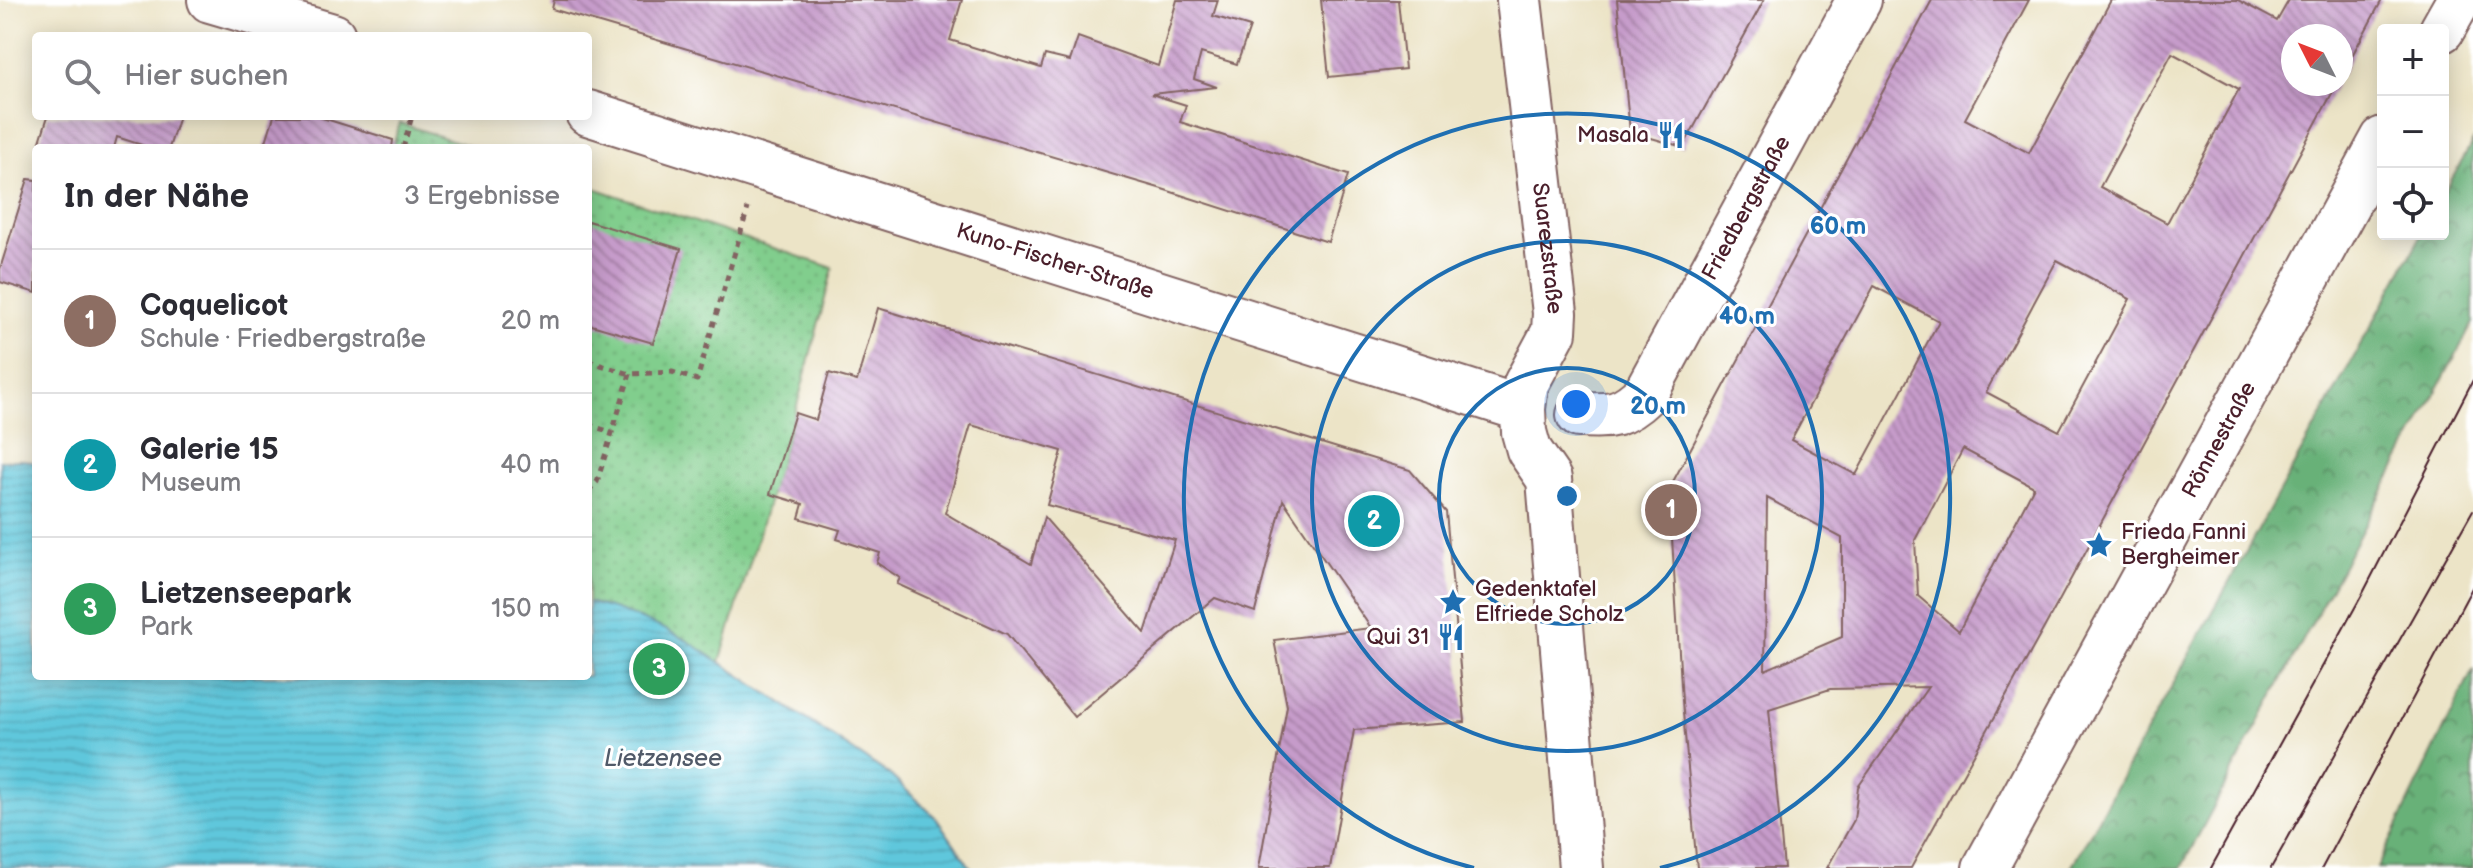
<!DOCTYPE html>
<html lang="de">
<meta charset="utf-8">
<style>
:root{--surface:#fff;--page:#f2f2f3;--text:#2b2b33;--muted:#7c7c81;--line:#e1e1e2;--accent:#1f6fb2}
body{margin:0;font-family:"Balsamiq Sans",sans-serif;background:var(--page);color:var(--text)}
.controls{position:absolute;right:24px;top:24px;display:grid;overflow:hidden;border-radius:8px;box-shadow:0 4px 20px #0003}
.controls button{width:72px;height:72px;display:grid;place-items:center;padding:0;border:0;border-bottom:2px solid var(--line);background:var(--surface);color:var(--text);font:40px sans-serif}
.compass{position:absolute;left:2281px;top:24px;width:72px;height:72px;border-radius:50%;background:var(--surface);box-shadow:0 4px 20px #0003;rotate:312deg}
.you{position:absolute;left:1576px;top:404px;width:28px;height:28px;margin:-20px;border:6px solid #fff;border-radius:50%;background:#1a73e8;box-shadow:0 0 0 12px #1a73e833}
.badge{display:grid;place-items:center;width:52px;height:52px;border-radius:50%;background:var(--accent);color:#fff;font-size:26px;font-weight:700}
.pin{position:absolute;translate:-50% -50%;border:4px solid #fff;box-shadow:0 2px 8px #0006}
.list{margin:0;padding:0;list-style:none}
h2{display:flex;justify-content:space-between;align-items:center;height:104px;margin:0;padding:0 32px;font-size:34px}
h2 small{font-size:26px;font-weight:400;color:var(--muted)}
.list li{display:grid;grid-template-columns:52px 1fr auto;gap:24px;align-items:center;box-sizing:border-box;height:144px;padding:0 32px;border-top:2px solid var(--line)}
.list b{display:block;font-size:30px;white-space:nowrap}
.list p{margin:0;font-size:26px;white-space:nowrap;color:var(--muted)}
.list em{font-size:26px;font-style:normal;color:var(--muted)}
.icon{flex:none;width:44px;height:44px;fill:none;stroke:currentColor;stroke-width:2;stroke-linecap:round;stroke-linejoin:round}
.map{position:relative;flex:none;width:2473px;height:868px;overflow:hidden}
.search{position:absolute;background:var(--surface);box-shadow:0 4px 20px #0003;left:32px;top:32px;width:560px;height:88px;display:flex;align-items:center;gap:20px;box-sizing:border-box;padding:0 28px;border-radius:8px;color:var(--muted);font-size:30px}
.panel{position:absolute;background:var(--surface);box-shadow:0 4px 20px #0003;left:32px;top:144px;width:560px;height:536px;border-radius:8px}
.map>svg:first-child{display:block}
.forest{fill:url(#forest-crowns);stroke:#596852;stroke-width:2}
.park{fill:url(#park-dots);stroke:#66765c;stroke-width:2}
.water{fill:url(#water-rules);stroke:#547384;stroke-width:2}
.building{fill:url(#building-back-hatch);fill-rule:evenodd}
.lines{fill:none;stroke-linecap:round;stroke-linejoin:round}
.street-casing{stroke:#836462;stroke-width:48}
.path{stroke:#836462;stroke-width:5;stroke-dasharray:6 6;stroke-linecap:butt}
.street{stroke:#fff;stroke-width:44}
.tram{stroke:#4a1f2b;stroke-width:2}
.ring{fill:none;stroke:#1f6fb2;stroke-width:4}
.labels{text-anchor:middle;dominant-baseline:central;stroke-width:6;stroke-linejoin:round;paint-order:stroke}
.poi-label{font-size:22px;fill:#4a1f2b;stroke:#fff;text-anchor:end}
.street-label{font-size:22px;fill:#4a1f2b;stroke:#fff}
.water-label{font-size:24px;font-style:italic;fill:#515a69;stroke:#fff}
.centre{fill:#1f6fb2;stroke:#fff;stroke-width:4}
.ring-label{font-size:24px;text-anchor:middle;font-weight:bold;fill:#1f6fb2;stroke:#fff;stroke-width:6;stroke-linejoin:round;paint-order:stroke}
</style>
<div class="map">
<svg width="2473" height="868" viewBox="0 0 2473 868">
<defs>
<pattern id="forest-crowns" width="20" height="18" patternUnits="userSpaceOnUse" patternTransform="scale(2)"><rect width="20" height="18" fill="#68b178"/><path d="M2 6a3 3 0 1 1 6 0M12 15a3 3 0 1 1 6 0" fill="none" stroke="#588f63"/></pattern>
<pattern id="park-dots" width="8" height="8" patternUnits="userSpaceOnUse" patternTransform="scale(2)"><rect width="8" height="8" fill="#81ce8d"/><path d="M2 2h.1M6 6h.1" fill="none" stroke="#71b07a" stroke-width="1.8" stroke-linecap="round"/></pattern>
<pattern id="water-rules" width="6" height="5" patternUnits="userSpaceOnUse" patternTransform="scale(2)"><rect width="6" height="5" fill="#5fc7dc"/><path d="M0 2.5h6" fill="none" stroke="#54aabd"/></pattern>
<pattern id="building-back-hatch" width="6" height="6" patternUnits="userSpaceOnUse" patternTransform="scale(2)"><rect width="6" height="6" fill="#c69bca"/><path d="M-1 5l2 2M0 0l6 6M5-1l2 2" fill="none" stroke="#a37ea4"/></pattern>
</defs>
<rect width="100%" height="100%" fill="#fff"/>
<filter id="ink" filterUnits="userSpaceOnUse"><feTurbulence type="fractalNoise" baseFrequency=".0125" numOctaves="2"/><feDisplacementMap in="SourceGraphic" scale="16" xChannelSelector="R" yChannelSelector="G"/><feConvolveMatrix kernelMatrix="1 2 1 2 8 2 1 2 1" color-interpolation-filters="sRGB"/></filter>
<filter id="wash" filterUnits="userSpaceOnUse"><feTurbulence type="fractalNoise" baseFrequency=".006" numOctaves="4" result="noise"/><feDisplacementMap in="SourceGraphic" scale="32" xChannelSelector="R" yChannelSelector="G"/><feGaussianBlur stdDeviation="1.8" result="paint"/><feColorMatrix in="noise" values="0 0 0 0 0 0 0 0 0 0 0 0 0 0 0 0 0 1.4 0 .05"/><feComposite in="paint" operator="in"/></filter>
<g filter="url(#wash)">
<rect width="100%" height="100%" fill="#ece4c7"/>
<g class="forest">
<polygon points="2473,141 2473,323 2181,868 2071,868 2422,234 2443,234 2443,195"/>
<polygon points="2473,669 2473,868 2377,868"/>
</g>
<g class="park">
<polygon points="400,123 475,148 392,148"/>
<polygon points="588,186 833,268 795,413 720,662 890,775 936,818 971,868 0,868 0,461 23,460 36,463 36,676 588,676"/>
</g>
<path class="water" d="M23,460L36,463V676H588V602C625,611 655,623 688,641L890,775L936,818L971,868H0V461Z"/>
<g id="blocks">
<g class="building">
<polygon points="554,0 962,0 950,40 1041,68 1045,55 1070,61 1078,37 1158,66 1177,0 1218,0 1213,16 1250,27 1237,64 1201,53 1194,79 1217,87 1151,94 1186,105 1180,122 1348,175 1328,242 1159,188 552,9"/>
<polygon points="1321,0 1398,0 1405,69 1329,77"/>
<polygon points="1617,0 1764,0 1683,147 1630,132"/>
<path d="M1932,0H2029L1965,119L2029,153L2111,0H2238L2277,21L2289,0H2382L2341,76V36H2293V84H2337L2059,601L1911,868H1827L1854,820L1858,787L1928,687L1830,689L1769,709L1784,868H1697L1682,701L1669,489ZM2172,53L2239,89L2167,223L2100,187ZM2057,260L2130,299L2059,431L1986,392ZM1874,286L1939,321L1856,475L1791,440ZM1963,449L2034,487L1959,631L1918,596L1915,540ZM1767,498L1842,538V637L1765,670Z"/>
<polygon points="48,116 179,116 169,148 151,148 117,137 114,148 38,148"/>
<polygon points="274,116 316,116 393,140 392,148 264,148"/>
<polygon points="28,179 36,180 36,293 0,282 0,269"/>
<polygon points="588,221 681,249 653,343 588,324"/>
<path d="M878,308L1410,470L1446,512L1465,722L1354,730L1330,868H1259L1287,706L1274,640L1371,628L1283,500L1255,612L1215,598L1074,717L1007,634L897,584L900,578L877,563L880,553L837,539L840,530L799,518L803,504L770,494L795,413L816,420L829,373L857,381ZM971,425L1062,451L1047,505L1175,540L1145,633L1044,517L1031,564L945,513Z"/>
</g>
</g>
</g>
<g filter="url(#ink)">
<use href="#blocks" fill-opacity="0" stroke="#836462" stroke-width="2"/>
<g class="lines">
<g class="street-casing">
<g id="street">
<polyline points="210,0 333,36"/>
<path id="s1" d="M1519,0L1555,313L1554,332L1526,384L1523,409L1524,432L1529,450L1549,479L1581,868"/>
<polyline points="2442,30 2459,0"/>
<path id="s2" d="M588,113L1523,409"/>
<path id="s3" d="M1579,415C1611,416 1621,417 1645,394L1859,0"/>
<path id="s4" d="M1985,868L2383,139"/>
</g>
</g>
<g class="path">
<polyline points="403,148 412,116"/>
<polyline points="588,361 630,374 672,372 697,380 748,208"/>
<polyline points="588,425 612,432"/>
<polyline points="588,491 597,482 630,374"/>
</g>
<use href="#street" class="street"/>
<g class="tram">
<polyline points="2211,868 2363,593 2473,380"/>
<polyline points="2271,868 2473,510"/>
<polyline points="2322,868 2473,586"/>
</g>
</g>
</g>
<g class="ring">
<circle cx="1567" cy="496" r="128"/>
<circle cx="1567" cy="496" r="255"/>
<path d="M1474 868A383 383 0 1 1 1660 868"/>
</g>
<defs>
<g id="restaurant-bare" transform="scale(2.16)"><path d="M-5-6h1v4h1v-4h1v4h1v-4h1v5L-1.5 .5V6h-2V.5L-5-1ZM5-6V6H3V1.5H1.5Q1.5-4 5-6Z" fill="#1f6fb2" stroke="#fff" stroke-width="2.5" paint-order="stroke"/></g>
<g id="sight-bare" transform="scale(2.16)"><path d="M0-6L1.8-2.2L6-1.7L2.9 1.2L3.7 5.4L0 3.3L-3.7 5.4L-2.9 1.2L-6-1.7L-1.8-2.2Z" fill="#1f6fb2" stroke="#fff" stroke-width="2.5" paint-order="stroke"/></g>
</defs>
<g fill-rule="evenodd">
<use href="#restaurant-bare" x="1671" y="135"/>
<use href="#sight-bare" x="2099" y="545"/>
<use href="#sight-bare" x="1453" y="602"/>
<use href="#restaurant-bare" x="1451" y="637"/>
</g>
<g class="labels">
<g class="poi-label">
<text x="1649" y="135">Masala</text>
<text x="2121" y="532" text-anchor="start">Frieda Fanni<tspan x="2121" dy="25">Bergheimer</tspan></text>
<text x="1475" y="589" text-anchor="start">Gedenktafel<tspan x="1475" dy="25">Elfriede Scholz</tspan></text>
<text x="1429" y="637">Qui 31</text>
</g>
<g class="street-label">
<text stroke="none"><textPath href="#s3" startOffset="284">Friedbergstraße</textPath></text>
<text stroke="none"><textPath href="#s1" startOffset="250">Suarezstraße</textPath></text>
<text stroke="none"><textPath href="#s2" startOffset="490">Kuno-Fischer-Straße</textPath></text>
<text stroke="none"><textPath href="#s4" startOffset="488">Rönnestraße</textPath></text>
</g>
<g class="water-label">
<text x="663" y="758">Lietzensee</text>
</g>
</g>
<circle cx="1567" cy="496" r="12" class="centre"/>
<g class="ring-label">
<text x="1838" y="234">60 m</text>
<text x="1747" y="324">40 m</text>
<text x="1658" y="414">20 m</text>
</g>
</svg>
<div class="controls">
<button>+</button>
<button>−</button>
<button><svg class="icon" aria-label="locate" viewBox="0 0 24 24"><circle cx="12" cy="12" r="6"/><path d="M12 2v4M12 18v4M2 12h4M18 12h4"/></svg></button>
</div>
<svg class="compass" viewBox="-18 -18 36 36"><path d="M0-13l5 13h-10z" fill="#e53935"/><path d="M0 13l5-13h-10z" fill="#7c7c81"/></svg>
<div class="you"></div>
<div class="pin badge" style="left:1671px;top:510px;background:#8d6e63">1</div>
<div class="pin badge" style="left:1374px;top:521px;background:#0f9aa8">2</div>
<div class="pin badge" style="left:659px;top:669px;background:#2e9e5b">3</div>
<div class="search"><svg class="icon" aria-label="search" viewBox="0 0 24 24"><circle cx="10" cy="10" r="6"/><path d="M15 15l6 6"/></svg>Hier suchen</div>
<section class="panel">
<h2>In der Nähe<small>3 Ergebnisse</small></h2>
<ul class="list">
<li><span class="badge" style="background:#8d6e63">1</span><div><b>Coquelicot</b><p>Schule · Friedbergstraße</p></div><em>20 m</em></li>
<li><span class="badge" style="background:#0f9aa8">2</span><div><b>Galerie 15</b><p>Museum</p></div><em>40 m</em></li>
<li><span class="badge" style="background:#2e9e5b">3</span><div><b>Lietzenseepark</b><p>Park</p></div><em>150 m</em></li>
</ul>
</section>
</div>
